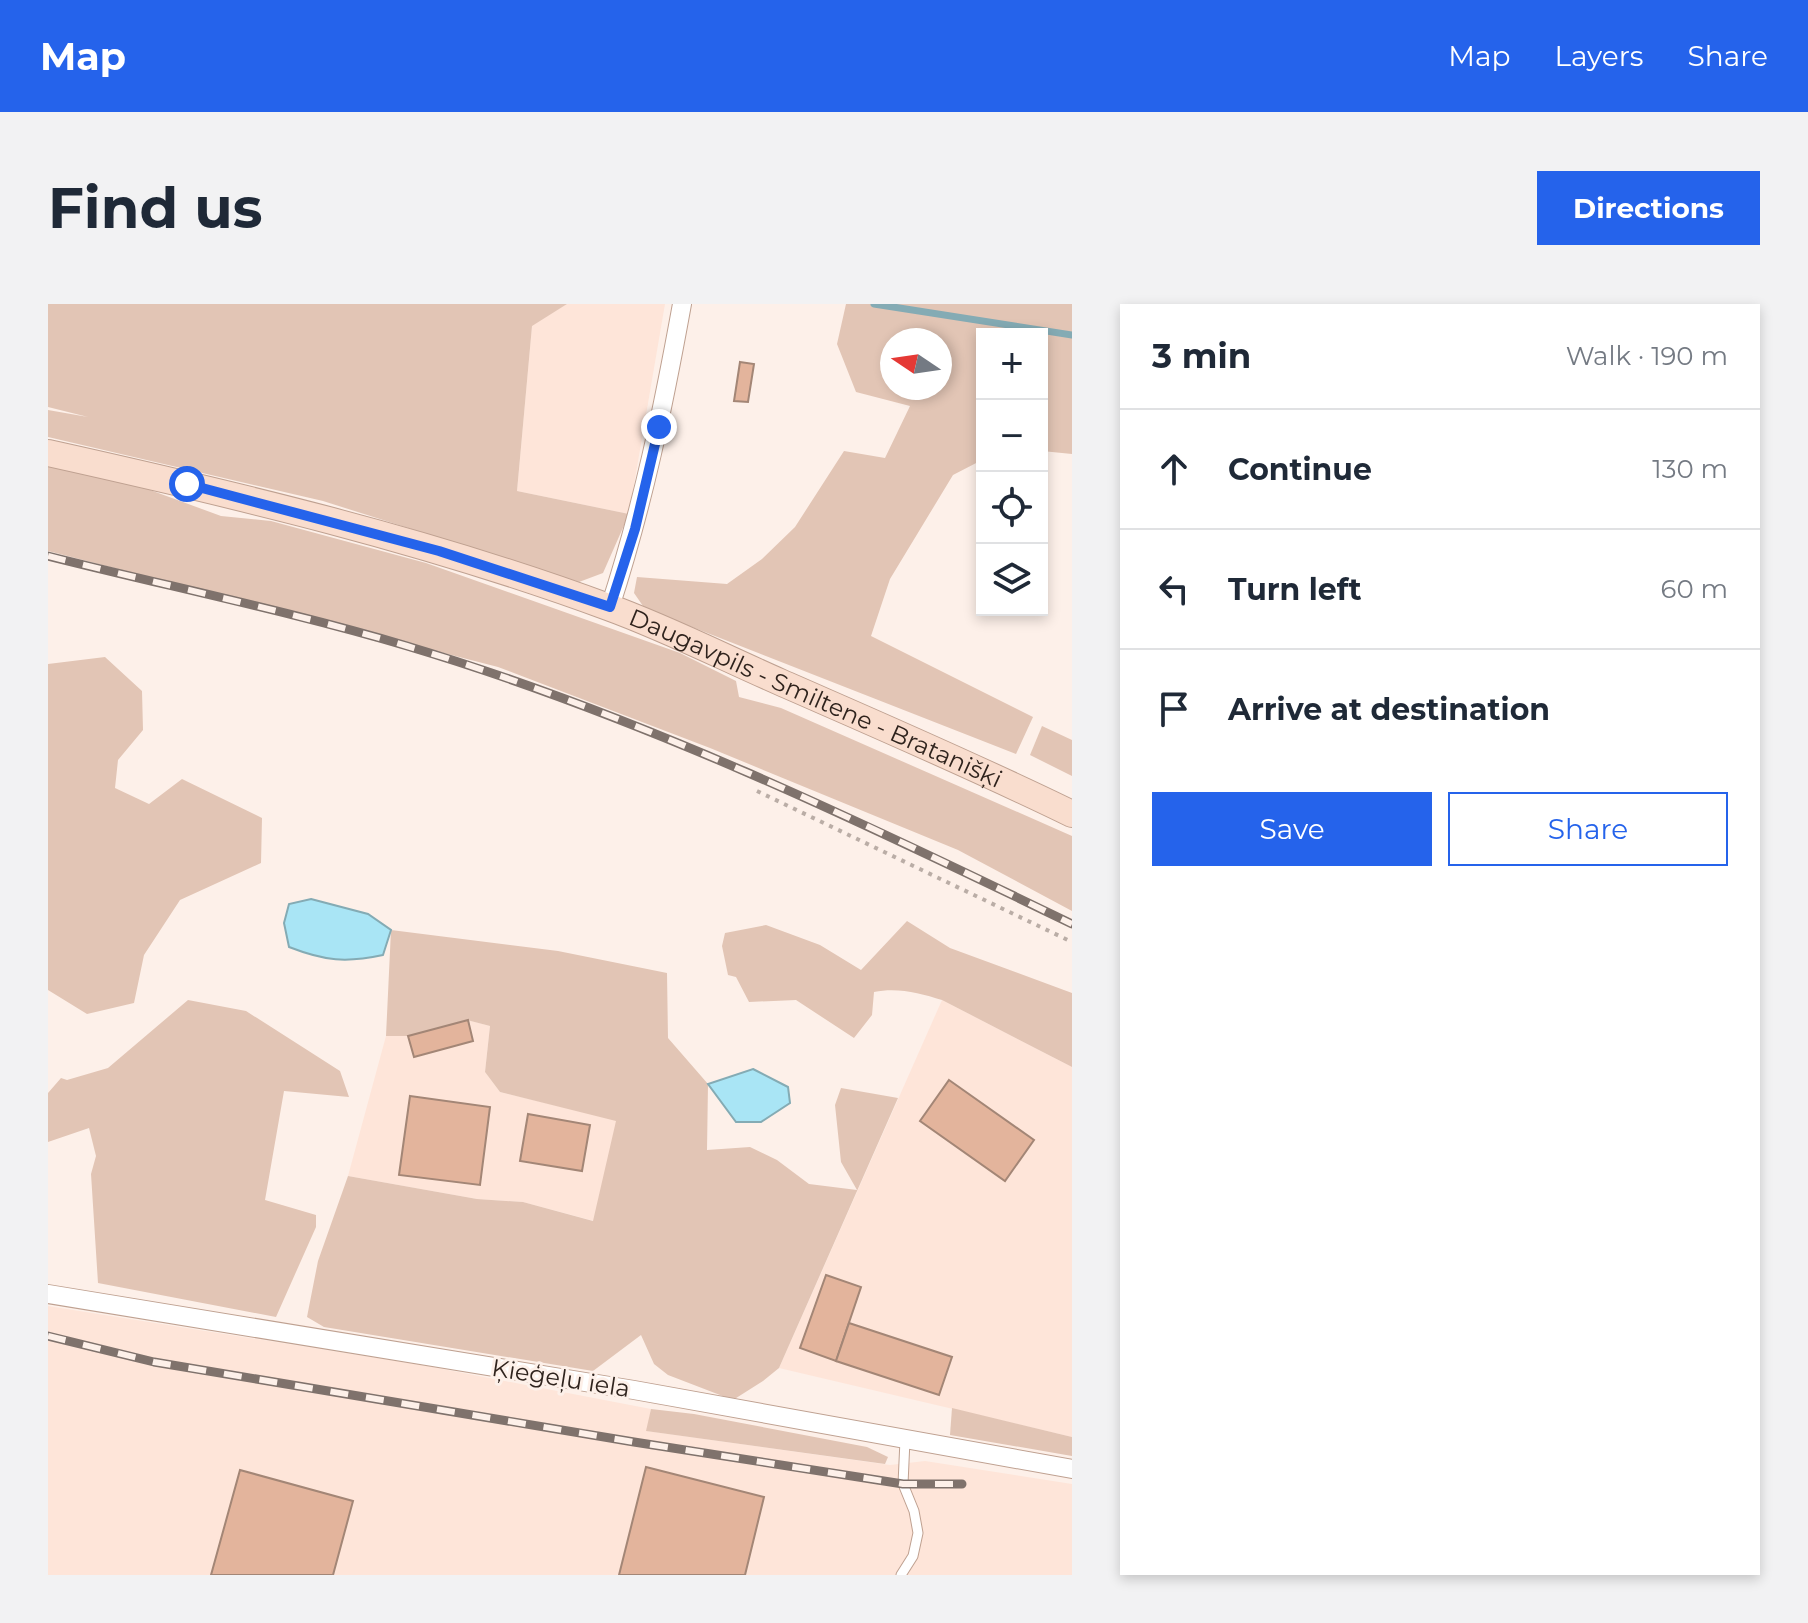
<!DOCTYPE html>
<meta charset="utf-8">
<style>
:root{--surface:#fff;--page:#f2f2f3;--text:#1f2937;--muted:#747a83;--line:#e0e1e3;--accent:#2563eb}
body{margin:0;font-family:Montserrat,sans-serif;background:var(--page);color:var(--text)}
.controls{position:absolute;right:24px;top:24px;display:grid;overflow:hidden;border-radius:0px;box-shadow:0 4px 12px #0003}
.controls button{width:72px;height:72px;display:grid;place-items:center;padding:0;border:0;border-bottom:2px solid var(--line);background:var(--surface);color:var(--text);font:40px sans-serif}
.compass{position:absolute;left:832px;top:24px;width:72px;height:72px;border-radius:50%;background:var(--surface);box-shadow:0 4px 12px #0003;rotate:283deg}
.stop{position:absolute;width:24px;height:24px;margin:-18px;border:6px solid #2563eb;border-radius:50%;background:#fff}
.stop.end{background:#2563eb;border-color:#fff;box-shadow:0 2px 8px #0008}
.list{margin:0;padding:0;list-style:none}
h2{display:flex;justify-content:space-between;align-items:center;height:104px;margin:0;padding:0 32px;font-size:34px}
h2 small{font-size:26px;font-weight:400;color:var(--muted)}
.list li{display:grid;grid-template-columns:52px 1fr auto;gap:24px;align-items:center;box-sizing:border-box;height:120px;padding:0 32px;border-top:2px solid var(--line)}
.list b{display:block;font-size:30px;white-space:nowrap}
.list em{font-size:26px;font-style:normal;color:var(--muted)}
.actions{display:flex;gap:16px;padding:24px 32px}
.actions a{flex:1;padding:18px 0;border:2px solid var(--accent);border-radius:0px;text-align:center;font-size:28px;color:var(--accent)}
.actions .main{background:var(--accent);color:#fff}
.icon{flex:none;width:44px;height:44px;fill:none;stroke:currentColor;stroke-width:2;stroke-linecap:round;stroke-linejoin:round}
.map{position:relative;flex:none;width:1024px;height:1271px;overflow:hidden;border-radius:0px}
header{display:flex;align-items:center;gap:48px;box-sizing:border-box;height:112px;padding:0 40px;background:var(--accent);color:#fff}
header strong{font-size:38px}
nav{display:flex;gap:44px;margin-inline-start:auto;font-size:28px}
.intro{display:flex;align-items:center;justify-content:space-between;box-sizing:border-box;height:192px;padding:0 48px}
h1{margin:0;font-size:56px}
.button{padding:20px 36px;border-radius:0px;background:var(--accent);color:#fff;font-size:28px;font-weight:700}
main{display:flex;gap:48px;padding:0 48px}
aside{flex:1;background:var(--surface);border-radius:0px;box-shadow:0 4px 12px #0003}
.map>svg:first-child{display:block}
.built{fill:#fee5d9}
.green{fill:#e2c5b5;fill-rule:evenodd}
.water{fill:#a9e5f5;stroke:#84abb4;stroke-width:2}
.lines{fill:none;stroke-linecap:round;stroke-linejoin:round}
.stream{stroke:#84abb4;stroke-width:7}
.building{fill:#e3b49c;stroke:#a38676;stroke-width:2}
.lane-casing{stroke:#bfa191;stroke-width:11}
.street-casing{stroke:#bfa191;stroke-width:20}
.secondary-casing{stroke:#bfa191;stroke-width:28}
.path{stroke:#baada6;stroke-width:4;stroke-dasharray:4 6;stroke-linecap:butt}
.lane{stroke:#fff;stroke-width:9}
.street{stroke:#fff;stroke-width:18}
.secondary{stroke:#f9ddce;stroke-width:26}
.rail-casing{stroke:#7f726c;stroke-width:9}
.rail{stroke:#fdf0e9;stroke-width:6;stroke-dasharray:18;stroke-linecap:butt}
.route{stroke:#2563eb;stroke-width:10}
.labels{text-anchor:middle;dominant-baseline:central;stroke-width:6;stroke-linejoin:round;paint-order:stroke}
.street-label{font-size:24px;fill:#2f231d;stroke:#fdf0e9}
</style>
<header>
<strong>Map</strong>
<nav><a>Map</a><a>Layers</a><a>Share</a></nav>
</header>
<div class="intro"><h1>Find us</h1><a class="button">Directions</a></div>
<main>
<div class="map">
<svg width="1024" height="1271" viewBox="0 0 1024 1271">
<rect width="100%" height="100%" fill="#fdf0e9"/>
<g class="built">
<polygon points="519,0 617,0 581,210 469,187 484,21"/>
<polygon points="894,696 1024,763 1024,1133 731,1064"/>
<polygon points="420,716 442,722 437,768 452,788 569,816 546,917 475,898 429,895 300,872 338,732 360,732"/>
<polygon points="0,1002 379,1062 603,1105 599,1127 842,1161 877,1157 1024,1180 1024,1271 0,1271"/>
</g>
<g class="green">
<polygon points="0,0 519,0 484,22 469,187 581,210 555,269 531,278 275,197 0,133 0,106 40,113 0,103"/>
<path d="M798,0H1024V150L994,147V30H934V156L905,171L842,275L823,332L985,413L968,450L621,314L595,302L586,289L589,273L679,280L714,255L747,223L796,147L837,154L862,102L808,88L789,40ZM844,36H892V84H844Z"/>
<polygon points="0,160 83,179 173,212 223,217 378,259 632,349 688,377 691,393 733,404 1024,532 1024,607 910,546 662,444 450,363 0,247"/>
<polygon points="57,353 94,387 95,426 70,456 67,484 101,500 134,475 214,514 213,559 132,596 96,651 86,699 39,710 0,686 0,360"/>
<polygon points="994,422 1024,436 1024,472 982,451"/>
<path d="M859,617L902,644L1024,689V763L894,696C872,689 849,683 826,688L824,711L806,734L748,696L701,698L688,673L680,671L674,642L677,629L718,621L772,641L813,666Z"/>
<polygon points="343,626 510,647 619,669 620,734 660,780 659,846 702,843 729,856 761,880 809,886 793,858 787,801 793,784 850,794 731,1064 715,1077 685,1096 620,1071 606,1060 593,1031 545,1067 276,1023 259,1013 270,957 300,872 429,895 475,898 545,917 568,817 452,788 437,768 442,722 419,716 360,732 338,732"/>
<polygon points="140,696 198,707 292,767 301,793 236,787 217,896 268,911 268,923 228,1013 50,979 43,870 48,852 41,824 0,838 0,789 13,774 19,776 60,764"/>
<polygon points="904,1104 1024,1133 1024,1152 902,1131"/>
<polygon points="603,1105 646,1110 819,1143 840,1153 837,1160 598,1127"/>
</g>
<g class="water">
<path d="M263,595L320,610L343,626L335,651C298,659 277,657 241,643L236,619L241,600Z"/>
<polygon points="705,765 740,783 742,799 713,818 688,818 660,780"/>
</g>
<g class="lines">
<polyline class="stream" points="826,0 1024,31"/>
</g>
<g class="building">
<polygon points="692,58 706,60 700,98 686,97"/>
<polygon points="420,716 425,737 366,753 360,732"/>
<polygon points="901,776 986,836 957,877 872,817"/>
<polygon points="362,792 442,803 432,881 351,871"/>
<polygon points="480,810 542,821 534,867 472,857"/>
<polygon points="778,971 813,983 788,1057 752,1044"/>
<polygon points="801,1019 904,1053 891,1091 788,1057"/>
<polygon points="598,1163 716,1193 697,1271 571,1271"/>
<polygon points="192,1166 305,1197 285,1271 163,1271"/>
</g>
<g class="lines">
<g class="lane-casing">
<polyline id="lane" points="853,1271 865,1252 870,1229 866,1207 855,1180 857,1136"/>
</g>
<g class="street-casing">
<g id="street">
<path d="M562,303C595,201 615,105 634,0"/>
<polyline points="0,990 586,1086 1024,1165"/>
</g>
</g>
<g class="secondary-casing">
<g id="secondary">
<path id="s1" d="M0,149C189,191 378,236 560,303C618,324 675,353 732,378C830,421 928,463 1024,510"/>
</g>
</g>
<polyline class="path" points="709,487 1024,638"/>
<use href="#lane" class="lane"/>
<use href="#street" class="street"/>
<use href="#secondary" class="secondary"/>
<g class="rail-casing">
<g id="rail">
<path d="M0,252C119,282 241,307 359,342C590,411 808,515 1024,620"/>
<polyline points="0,1032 106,1058 586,1138 855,1180 914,1180"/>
</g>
</g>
<use href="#rail" class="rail"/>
</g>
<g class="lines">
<polyline class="route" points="139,180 391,247 562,303 587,225 611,123"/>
</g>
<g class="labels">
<g class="street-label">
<text stroke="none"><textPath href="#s1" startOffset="808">Daugavpils - Smiltene - Bratanišķi</textPath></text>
<text transform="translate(513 1074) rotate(9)">Ķieģeļu iela</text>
</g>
</g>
</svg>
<div class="controls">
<button>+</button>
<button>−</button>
<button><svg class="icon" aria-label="locate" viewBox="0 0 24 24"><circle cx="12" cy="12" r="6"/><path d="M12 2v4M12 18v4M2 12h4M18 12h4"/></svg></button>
<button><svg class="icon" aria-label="layers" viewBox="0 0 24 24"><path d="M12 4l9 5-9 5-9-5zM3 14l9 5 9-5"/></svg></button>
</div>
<svg class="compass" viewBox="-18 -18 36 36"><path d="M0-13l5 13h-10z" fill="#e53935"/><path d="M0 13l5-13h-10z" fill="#747a83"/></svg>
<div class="stop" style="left:139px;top:180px"></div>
<div class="stop end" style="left:611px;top:123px"></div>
</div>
<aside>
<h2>3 min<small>Walk · 190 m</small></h2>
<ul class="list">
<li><svg class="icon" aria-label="ahead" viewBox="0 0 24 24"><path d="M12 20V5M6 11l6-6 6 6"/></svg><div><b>Continue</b></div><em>130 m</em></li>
<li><svg class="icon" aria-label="left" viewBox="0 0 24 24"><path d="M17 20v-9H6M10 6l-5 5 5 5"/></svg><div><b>Turn left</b></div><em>60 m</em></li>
<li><svg class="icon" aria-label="arrive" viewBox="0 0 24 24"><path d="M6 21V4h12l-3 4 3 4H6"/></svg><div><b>Arrive at destination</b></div></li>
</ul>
<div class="actions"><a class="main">Save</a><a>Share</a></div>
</aside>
</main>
